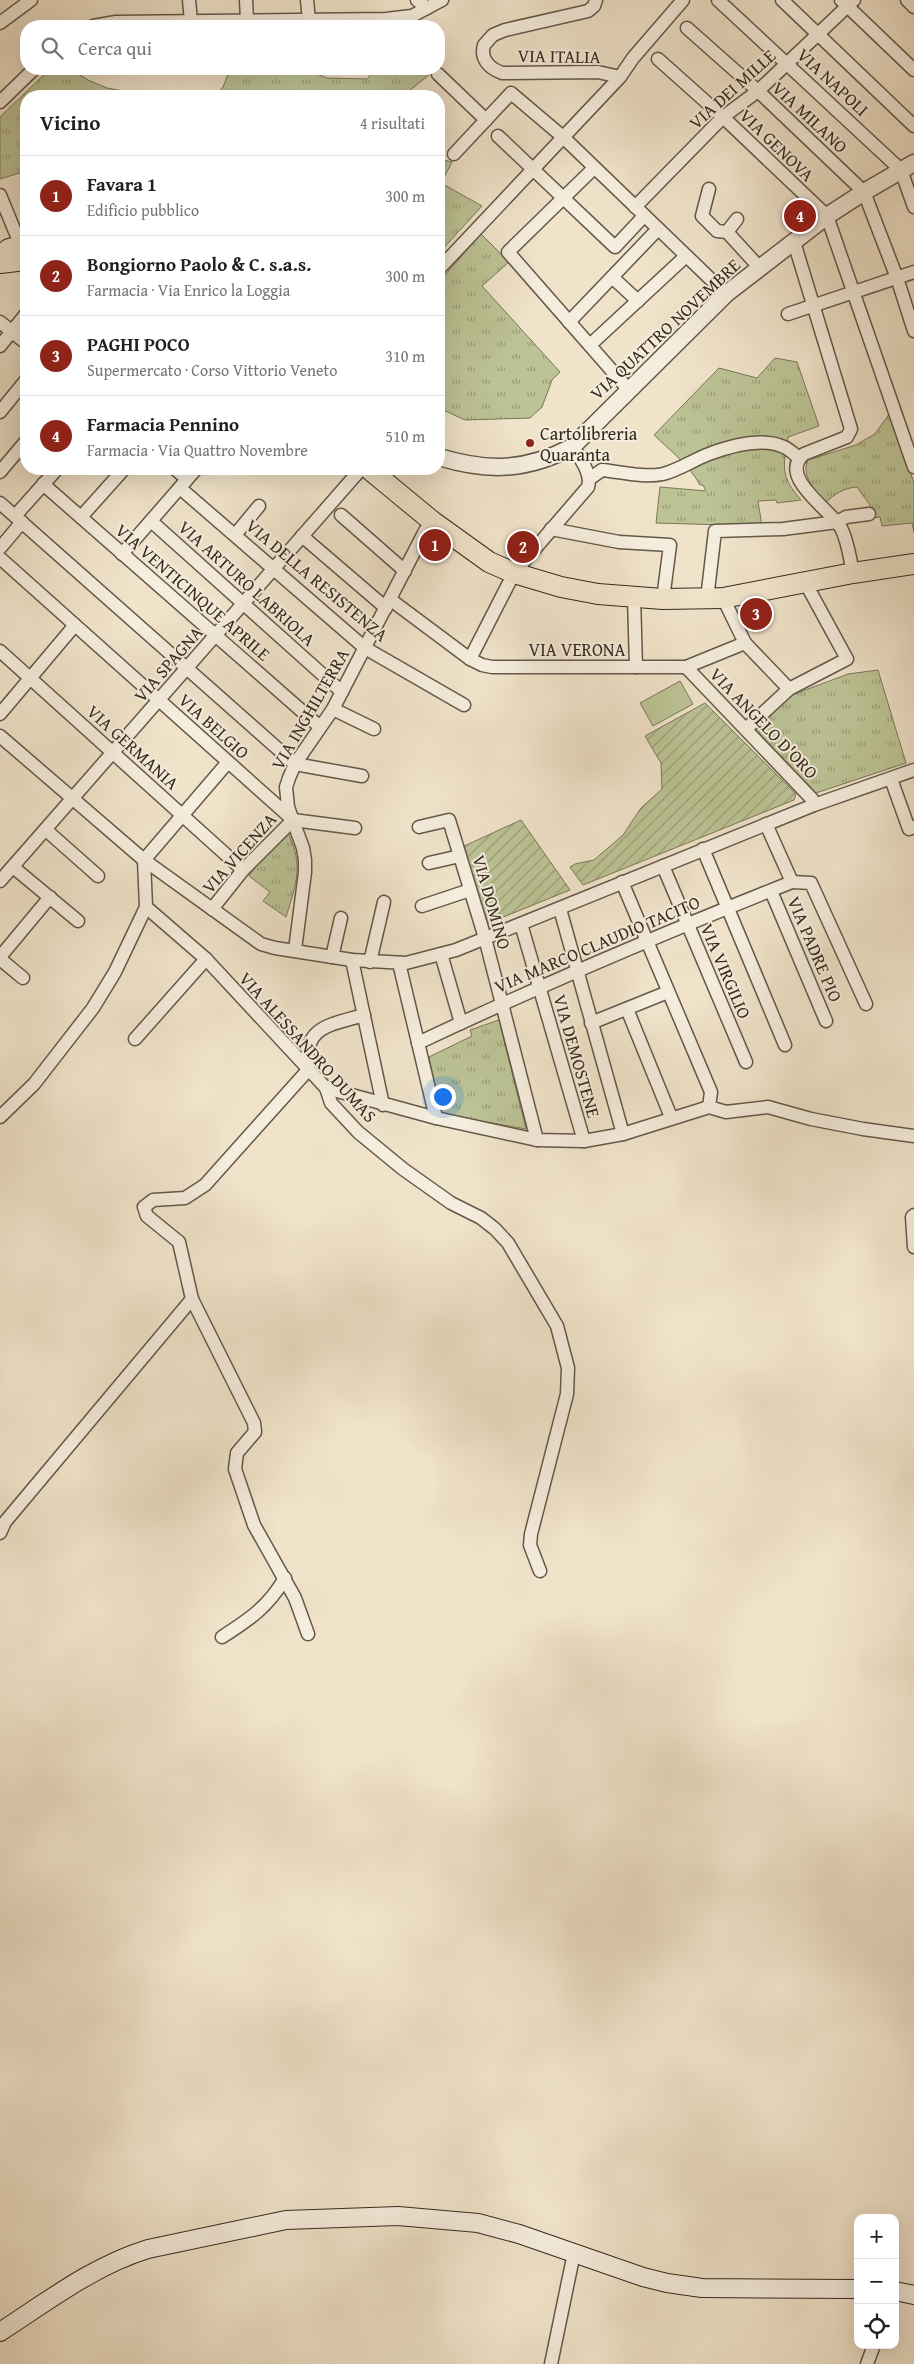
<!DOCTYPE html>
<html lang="it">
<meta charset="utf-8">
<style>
:root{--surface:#fff;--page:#f6f6f6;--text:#202124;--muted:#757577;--line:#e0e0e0;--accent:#8f2418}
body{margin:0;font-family:"Gentium Book Plus",serif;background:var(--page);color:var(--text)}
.controls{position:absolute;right:15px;bottom:15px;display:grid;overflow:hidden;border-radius:10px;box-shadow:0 5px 20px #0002}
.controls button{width:45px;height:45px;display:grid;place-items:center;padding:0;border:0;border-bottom:1px solid var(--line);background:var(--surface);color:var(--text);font:25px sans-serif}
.you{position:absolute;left:442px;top:1096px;width:18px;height:18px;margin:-12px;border:4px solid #fff;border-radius:50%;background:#1a73e8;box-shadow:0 0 0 8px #1a73e833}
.badge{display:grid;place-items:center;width:32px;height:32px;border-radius:50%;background:var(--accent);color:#fff;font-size:16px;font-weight:700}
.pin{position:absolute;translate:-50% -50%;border:2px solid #fff;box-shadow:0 1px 5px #0006}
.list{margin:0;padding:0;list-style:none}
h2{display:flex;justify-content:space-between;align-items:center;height:65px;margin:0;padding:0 20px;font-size:21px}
h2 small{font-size:16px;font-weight:400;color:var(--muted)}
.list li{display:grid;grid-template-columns:32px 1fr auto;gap:15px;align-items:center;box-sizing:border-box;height:80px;padding:0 20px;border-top:1px solid var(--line)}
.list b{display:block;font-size:19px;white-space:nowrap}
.list p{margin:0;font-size:16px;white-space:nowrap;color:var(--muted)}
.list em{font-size:16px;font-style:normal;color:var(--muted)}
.icon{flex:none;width:28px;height:28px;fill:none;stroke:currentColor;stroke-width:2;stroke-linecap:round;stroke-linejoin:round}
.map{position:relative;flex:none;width:914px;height:2364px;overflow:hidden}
.search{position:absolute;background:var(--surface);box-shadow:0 5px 20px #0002;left:20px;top:20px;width:425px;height:55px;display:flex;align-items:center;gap:12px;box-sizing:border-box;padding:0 18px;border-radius:20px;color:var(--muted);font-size:19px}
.panel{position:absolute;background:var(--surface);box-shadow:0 5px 20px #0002;left:20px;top:90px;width:425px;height:385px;border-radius:20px}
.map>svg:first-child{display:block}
.grass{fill:url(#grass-tufts);stroke:#797659}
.garden{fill:url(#garden-furrows);stroke:#797659}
.pitch{fill:#bcc395;stroke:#797659}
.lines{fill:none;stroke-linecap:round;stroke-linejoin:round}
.minor-casing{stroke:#645848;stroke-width:15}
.tertiary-casing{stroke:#645848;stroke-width:19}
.secondary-casing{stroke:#36291d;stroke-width:20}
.primary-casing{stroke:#36291d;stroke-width:22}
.minor{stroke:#f5eddd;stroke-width:12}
.tertiary{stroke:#f5eddd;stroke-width:16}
.secondary{stroke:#f5eddd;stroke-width:18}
.primary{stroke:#f0e3ca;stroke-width:20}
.poi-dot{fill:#8f2418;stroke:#f5eddd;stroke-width:2}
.labels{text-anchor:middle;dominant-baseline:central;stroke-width:4;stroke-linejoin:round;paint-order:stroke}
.street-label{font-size:18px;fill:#36291d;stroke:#f5eddd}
.poi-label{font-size:18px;fill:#36291d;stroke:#f5eddd;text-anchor:start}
</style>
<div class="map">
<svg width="914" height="2364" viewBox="0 0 914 2364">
<defs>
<pattern id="grass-tufts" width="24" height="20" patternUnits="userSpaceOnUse" patternTransform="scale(1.25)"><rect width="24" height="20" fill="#bcc395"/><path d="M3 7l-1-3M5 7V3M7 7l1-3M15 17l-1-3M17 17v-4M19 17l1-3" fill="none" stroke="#9a9e79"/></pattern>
<pattern id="garden-furrows" width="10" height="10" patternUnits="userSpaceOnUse" patternTransform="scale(1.25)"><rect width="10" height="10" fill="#bcc395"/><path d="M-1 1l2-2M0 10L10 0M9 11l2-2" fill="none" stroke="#9a9e79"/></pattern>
</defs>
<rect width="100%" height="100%" fill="#f0e3ca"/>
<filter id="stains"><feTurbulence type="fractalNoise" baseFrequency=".004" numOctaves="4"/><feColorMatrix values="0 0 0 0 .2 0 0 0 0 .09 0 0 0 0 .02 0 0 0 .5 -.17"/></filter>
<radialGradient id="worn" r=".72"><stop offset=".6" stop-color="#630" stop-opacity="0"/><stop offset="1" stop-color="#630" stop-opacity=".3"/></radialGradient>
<g class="grass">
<polygon points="50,69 70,69 88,80 107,88 133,93 138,96 26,96 26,171 0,179 0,117"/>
<polygon points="230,69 304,69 327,78 367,79 376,69 424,69 430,74 403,96 215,96 223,87"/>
<polygon points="439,159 452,162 441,183 482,206 439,253"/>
<polygon points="481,234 509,262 482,286 560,372 552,380 542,407 530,418 465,420 439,408 439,282"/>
<path d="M775,358L797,362L819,426L788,437C783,467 780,476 801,500L777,503L776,500L758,501L762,526L656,523L660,487L706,491L703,485H700C690,466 671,451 654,435L719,368L757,378Z"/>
<path d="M890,413L914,483V532L912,523L882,526L880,517L872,518L870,505L857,487C843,488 835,494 825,503C816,491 800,475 808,460L856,445L875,434Z"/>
<polygon points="878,670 906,763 816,793 755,729 792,695 848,674"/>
<path d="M288,833C304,866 296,884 286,917L263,901L270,892L249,876L263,856Z"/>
<polygon points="499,1020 526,1129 441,1114 429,1057 472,1036 470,1030"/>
</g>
<g class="garden">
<polygon points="705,703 796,794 794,800 583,885 570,867 575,864 594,860 623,835 641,808 662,789 661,763 645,736"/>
<polygon points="521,820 570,890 486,924 462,847"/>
</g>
<polygon class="pitch" points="680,681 693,704 653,726 640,703"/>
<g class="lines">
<g class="minor-casing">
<g id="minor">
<polyline points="189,0 191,21"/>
<polyline points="246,0 247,20"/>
<polyline points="307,0 309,20"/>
<polyline points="417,0 427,8"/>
<path d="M596,0L594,6L588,11L505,30L493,35L484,45C480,59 489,68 502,73L598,72L620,77"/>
<polyline points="718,0 901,170 914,207"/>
<polyline points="782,0 914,126"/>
<polyline points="841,0 914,70"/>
<polyline points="907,0 914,7"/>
<polyline points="0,23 31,0"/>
<polyline points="93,26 116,22 386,19 412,16 442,0"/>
<polyline points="687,28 758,91 864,192 897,278 914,331"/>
<polyline points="658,59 723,117 827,216 914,467"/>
<polyline points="438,74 486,120"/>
<polyline points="0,102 34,69"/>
<polyline points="498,136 615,247 644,216"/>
<polyline points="454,154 511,93 563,137 726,294"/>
<polyline points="594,168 508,252 628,389"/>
<polyline points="709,189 702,216 717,231 727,232 759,267"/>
<polyline points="0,195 21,246"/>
<polyline points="635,207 723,117 758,91 854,0"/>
<polyline points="727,232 737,219"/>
<path d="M794,242L851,429L847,437L804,454C777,477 830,509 841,528C848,541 850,559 853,573"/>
<polyline points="439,269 620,77 633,58 683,0"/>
<polyline points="612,277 638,301"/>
<polyline points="788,314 914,272"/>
<polyline points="0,322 26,343"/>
<polyline points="569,322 658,229"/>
<polyline points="590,345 686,256"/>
<polyline points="0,346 26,314"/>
<polyline points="0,412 26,380"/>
<polyline points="175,469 187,479"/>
<polyline points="0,472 26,441"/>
<path d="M589,479L602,470C621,472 644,478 663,474C679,470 693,460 709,454C730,446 762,437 784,447C789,449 794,454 799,458"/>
<polyline points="43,484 320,727"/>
<polyline points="180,488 365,648 464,705"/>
<polyline points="0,503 295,764 362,776"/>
<polyline points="341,515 405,571"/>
<polyline points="15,516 57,469"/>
<polyline points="81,517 124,469"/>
<polyline points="151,521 342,692"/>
<polyline points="551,529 619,542 670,545 663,599"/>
<polyline points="235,535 259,506"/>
<polyline points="302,536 386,608"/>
<polyline points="0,548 22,522"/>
<polyline points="122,554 196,469"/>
<polyline points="0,558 291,818"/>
<polyline points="634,598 636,667"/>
<polyline points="723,598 745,643 789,689"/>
<polyline points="707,599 715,531 783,529 837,522 846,517 869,514"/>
<polyline points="391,600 470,659 482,665 492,667 686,667 745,643"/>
<polyline points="0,651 243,870"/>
<path d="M470,659L514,573L588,487C592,475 580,456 572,447"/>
<polyline points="686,667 812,799 814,805"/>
<polyline points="333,709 374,729"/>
<polyline points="0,714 75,625"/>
<polyline points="746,729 789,689 847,659 805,582"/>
<polyline points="0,736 144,860 261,944 275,948 352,960 406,963 456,950 814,805 914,770"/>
<polyline points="891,779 909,829 914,827"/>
<polyline points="293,820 355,828"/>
<polyline points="766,824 792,882 811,883 866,1004"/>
<polyline points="419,827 449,820 485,938 537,1140"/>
<polyline points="46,830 98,876"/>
<polyline points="703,849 785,1045"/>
<polyline points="429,863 460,856"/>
<polyline points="663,866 746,1062"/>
<polyline points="13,867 78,921"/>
<polyline points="0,881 361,469"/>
<polyline points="622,882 711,1092 709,1107"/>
<polyline points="771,891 826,1021"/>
<polyline points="422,906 470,890"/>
<polyline points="146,907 206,959 326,1088 331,1103 358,1132 403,1169 451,1203 481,1218 495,1229 508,1243 557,1326 568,1368 567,1394 531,1534 530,1545 540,1571"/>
<polyline points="212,909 243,870 293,820"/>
<polyline points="560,909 623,1134"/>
<polyline points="521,924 584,1141"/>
<polyline points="295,950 305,872 305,860 303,848 288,807 286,787 289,778 295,764 333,709 425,531 432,521"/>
<polyline points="441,954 461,1023"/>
<polyline points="0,957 50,897"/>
<polyline points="332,957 341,918"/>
<polyline points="0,959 23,978"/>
<polyline points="352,960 383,1105"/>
<polyline points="370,962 384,902"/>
<polyline points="399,963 436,1118"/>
<polyline points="627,1009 671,1117"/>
<polyline points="591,1023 668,992"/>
<polyline points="135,1039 206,959"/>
<path d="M418,1043C541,985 666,932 792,882"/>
<polyline points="326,1088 436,1118 537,1140 584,1141 623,1134 709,1107 726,1112 768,1107 811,1119 863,1129 914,1136"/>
<polyline points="0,1117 34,1084 93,1008 115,972 146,907 144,860 228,762"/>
<polyline points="914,1215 912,1217 914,1247"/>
<polyline points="0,1533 5,1522 192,1299"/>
<path d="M308,1634L295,1598L254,1525L235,1469L237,1453L255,1432L254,1423L192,1299L179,1242L147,1216L144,1207L153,1200L185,1198L205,1185L308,1070C302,1026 330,1025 364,1015"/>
<path d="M222,1637C250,1619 268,1607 285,1578"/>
<polyline points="551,2364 574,2253"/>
<polyline points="867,2364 874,2345"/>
</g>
</g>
<g class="tertiary-casing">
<path id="tertiary" d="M439,457C488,472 526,471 572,447L726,294L827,216L864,192L914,163"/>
</g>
<g class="secondary-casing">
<g id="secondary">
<polyline points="895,2291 914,2295"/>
<path d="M0,2332C48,2301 93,2266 148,2249L286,2220L398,2216L478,2223L519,2234L643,2277L667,2283L702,2288L858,2289"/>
</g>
</g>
<g class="primary-casing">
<g id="primary">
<polyline points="0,256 9,249 26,245"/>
<polyline points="0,263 26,260"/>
<polyline points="369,469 432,521 489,562 514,573 561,587 598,594 663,599 723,598 853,573 914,564"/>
</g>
</g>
<use href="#minor" class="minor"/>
<use href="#tertiary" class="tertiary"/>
<use href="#secondary" class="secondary"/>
<use href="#primary" class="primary"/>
</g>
<circle class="poi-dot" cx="530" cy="443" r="5"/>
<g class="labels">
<g class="street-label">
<text transform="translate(559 56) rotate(1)">VIA ITALIA</text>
<text transform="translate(833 82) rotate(43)">VIA NAPOLI</text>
<text transform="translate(732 89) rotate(-42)">VIA DEI MILLE</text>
<text transform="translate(810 117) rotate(43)">VIA MILANO</text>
<text transform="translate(777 145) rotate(44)">VIA GENOVA</text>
<text transform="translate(665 329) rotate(-43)">VIA QUATTRO NOVEMBRE</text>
<text transform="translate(317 580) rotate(40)">VIA DELLA RESISTENZA</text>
<text transform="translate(247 583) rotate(42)">VIA ARTURO LABRIOLA</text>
<text transform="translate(193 592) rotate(41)">VIA VENTICINQUE APRILE</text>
<text x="577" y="649">VIA VERONA</text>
<text transform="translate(168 664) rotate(-49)">VIA SPAGNA</text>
<text transform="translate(310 709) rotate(-60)">VIA INGHILTERRA</text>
<text transform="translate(764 723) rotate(46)">VIA ANGELO D'ORO</text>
<text transform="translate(214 726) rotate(42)">VIA BELGIO</text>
<text transform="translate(133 747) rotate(42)">VIA GERMANIA</text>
<text transform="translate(239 853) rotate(-48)">VIA VICENZA</text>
<text transform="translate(492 902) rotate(74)">VIA DOMINO</text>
<text transform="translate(597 944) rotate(-23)">VIA MARCO CLAUDIO TACITO</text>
<text transform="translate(815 949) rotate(67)">VIA PADRE PIO</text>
<text transform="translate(726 971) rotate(67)">VIA VIRGILIO</text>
<text transform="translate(308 1047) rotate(48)">VIA ALESSANDRO DUMAS</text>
<text transform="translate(577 1056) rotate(74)">VIA DEMOSTENE</text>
</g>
<g class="poi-label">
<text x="540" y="433">Cartolibreria<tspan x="540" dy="21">Quaranta</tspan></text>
</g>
</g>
<rect width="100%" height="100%" filter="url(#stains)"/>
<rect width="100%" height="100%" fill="url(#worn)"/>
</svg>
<div class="controls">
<button>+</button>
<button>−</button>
<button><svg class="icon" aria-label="locate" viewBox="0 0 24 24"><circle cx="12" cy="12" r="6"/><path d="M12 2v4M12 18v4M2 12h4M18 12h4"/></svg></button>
</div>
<div class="you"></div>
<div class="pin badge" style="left:435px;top:545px">1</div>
<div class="pin badge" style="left:523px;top:547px">2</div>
<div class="pin badge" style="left:756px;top:614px">3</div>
<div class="pin badge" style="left:800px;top:216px">4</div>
<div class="search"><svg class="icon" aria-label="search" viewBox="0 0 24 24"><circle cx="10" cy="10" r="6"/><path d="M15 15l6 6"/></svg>Cerca qui</div>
<section class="panel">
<h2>Vicino<small>4 risultati</small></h2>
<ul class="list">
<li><span class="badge">1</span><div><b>Favara 1</b><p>Edificio pubblico</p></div><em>300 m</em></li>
<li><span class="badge">2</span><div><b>Bongiorno Paolo &amp; C. s.a.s.</b><p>Farmacia · Via Enrico la Loggia</p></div><em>300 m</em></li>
<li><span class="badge">3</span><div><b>PAGHI POCO</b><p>Supermercato · Corso Vittorio Veneto</p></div><em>310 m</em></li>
<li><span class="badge">4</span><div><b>Farmacia Pennino</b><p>Farmacia · Via Quattro Novembre</p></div><em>510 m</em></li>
</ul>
</section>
</div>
